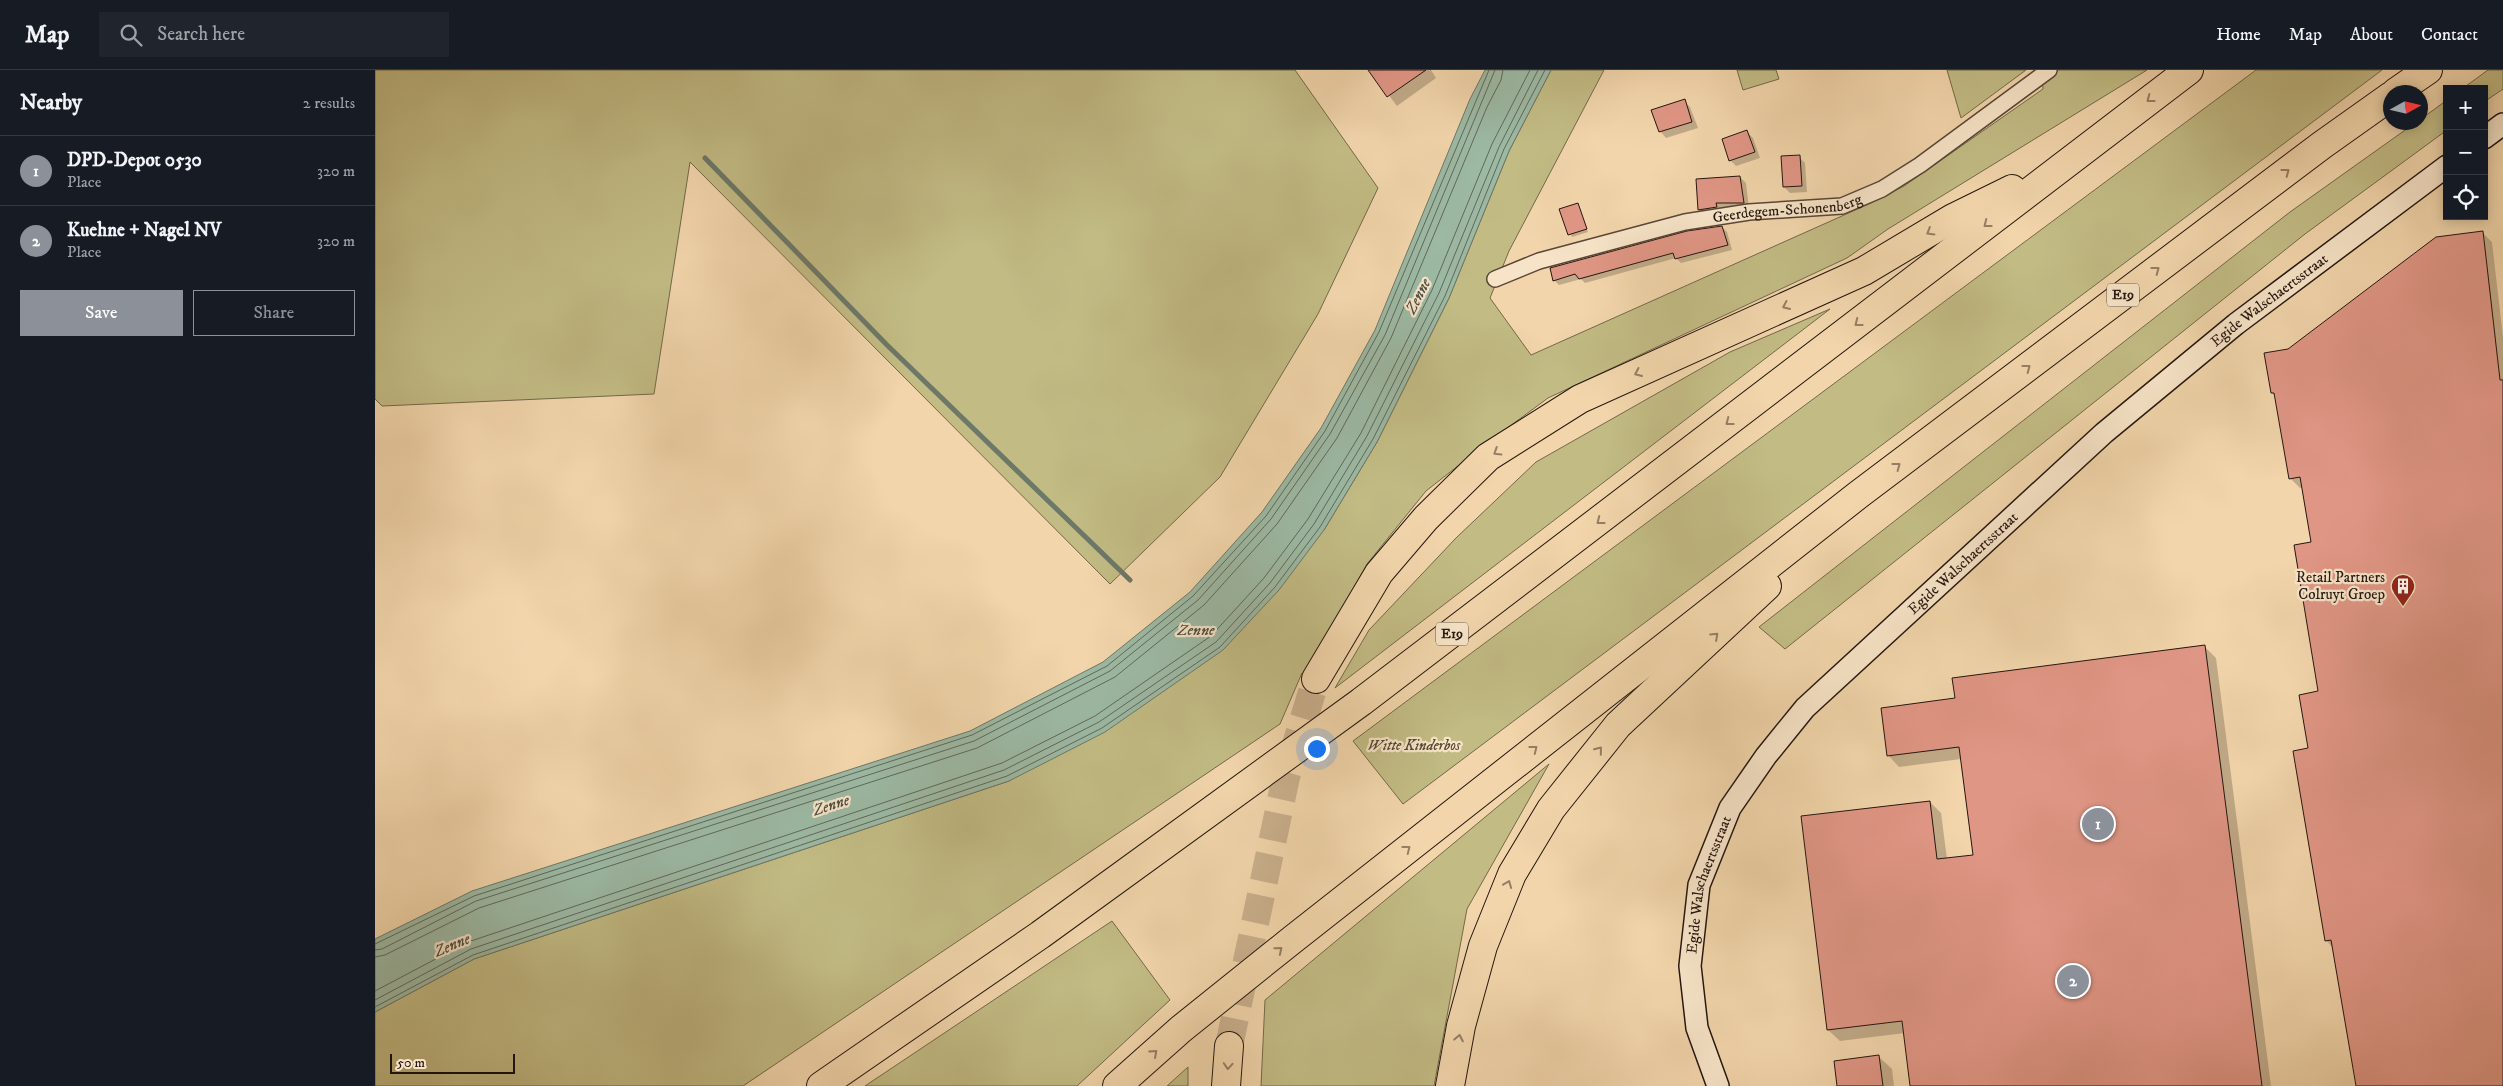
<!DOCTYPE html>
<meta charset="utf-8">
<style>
:root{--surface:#171b24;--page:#20242c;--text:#f1f3f6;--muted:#9ea1a6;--line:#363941;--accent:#8c9099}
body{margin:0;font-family:"IM FELL DW Pica",serif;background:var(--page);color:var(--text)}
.controls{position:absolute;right:15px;top:15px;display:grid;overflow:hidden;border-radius:0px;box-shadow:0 2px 12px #0003}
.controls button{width:45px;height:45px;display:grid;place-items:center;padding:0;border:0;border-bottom:1px solid var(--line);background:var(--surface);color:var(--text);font:25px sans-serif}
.compass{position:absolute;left:2008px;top:15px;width:45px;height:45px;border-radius:50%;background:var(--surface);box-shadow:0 2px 12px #0003;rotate:82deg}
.scale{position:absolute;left:15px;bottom:12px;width:125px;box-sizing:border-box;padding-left:5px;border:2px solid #24160f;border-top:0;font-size:14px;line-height:18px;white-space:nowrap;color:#24160f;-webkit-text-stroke:4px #f7e4c8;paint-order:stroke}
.you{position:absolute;left:941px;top:678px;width:18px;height:18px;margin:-12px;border:4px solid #fff;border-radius:50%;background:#1a73e8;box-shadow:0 0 0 8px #1a73e833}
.badge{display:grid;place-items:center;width:32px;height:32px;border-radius:50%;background:var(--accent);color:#fff;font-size:16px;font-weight:700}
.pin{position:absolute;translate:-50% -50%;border:2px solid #fff;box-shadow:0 1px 5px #0006}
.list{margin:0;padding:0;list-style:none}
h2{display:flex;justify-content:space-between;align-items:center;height:65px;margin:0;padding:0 20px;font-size:21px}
h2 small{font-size:16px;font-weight:400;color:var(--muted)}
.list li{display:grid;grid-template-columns:32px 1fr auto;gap:15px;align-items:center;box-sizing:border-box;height:70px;padding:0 20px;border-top:1px solid var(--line)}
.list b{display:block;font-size:19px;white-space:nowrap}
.list p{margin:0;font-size:16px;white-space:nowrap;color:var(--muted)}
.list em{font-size:16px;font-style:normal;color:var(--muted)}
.actions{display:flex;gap:10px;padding:15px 20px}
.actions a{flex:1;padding:11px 0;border:1px solid var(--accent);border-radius:0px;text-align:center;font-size:18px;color:var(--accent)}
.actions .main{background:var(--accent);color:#fff}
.icon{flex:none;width:28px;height:28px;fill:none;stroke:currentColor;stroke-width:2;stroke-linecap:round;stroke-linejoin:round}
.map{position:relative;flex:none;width:2128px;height:1016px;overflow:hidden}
header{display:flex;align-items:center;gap:30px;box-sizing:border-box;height:70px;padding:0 25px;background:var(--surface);border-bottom:1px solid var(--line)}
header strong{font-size:24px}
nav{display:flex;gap:28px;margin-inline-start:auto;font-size:18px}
.search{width:350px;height:45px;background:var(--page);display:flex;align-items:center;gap:12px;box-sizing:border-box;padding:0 18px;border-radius:0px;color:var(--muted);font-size:19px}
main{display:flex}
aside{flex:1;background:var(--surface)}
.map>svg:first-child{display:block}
.green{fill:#c2bb84;stroke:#73684a}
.water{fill:#9cb9a4;stroke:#6c7868}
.shadow{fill:#0003}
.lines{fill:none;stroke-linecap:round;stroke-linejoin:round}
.shore{stroke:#60685a;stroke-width:1}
.stream{stroke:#6c7868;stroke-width:5}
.building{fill:#e09685;stroke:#24160f}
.motorway-tunnel{stroke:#c9af8c;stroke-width:28;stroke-dasharray:28 14;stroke-linecap:butt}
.minor-casing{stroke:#584636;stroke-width:18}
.secondary-casing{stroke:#24160f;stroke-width:24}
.motorway-casing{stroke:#24160f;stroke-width:30}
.minor{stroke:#f7e4c8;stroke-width:15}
.secondary{stroke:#f7e4c8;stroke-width:21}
.motorway{stroke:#f2d5ab;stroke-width:28}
.oneway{stroke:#957f65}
.labels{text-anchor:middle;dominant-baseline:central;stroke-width:4.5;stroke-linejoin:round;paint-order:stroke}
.shield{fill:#f7e4c8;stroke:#635446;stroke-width:1}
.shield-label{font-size:14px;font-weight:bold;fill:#24160f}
.street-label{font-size:15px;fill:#24160f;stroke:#f7e4c8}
.poi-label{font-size:15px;fill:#24160f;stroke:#f7e4c8;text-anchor:end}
.park-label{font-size:15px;font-style:italic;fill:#534832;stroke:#f7e4c8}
.water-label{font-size:16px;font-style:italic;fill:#4e4f43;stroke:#f7e4c8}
</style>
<header>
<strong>Map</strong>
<div class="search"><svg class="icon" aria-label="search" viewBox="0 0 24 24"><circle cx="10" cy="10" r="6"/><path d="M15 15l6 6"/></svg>Search here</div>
<nav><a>Home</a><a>Map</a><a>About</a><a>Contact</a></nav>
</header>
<main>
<aside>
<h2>Nearby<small>2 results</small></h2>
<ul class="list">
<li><span class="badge">1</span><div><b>DPD-Depot 0530</b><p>Place</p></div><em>320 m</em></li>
<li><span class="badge">2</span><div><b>Kuehne + Nagel NV</b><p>Place</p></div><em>320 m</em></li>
</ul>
<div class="actions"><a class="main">Save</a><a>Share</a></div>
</aside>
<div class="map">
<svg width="2128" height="1016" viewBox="0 0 2128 1016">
<rect width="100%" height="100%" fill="#f2d5ab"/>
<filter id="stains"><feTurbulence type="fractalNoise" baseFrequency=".004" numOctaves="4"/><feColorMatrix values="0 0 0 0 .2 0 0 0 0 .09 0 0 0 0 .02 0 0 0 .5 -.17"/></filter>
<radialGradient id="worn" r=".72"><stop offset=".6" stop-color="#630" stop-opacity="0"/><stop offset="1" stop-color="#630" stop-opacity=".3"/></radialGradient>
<g class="green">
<polygon points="0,0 920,0 1003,118 943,244 845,407 735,514 315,92 279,324 7,336 0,329"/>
<polygon points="1176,0 1229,0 1134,181 1115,228 1156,285 1496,133 1529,116 1668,19 1667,0 1772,0 1513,159 1472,188 1173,328 1112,373 1051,421 992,494 931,605 927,603 905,654 368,1016 0,1016 0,942 99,889 634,711 949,460 1002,372 1074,228 1134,81"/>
<polygon points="1362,0 1401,0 1404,9 1368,20"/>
<polygon points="1572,0 1651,0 1586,48"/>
<polygon points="1881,0 2007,0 1028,734 978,671"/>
<polygon points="2113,0 2128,0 2128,19 2109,32 2109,19 2087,19"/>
<polygon points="2072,30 2072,60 1930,164 1410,579 1384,557 1915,142 2040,53 2046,52 2046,49"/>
<polygon points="1455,239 960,618 994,560 1081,468 1161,392 1355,282"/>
<polygon points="1174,694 1092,839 1059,1016 886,1016 890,930"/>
<polygon points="737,851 795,930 702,1016 490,1016"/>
<polygon points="813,997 813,1016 792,1016"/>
</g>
<polygon class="water" points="1110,0 1176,0 1134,81 1074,228 1002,372 949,460 904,520 848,580 730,662 634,711 99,889 0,942 0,869 97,821 595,661 728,592 815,522 887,442 946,358 1000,260 1095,29"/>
<g class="shadow">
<polygon points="995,0 1056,0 1061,8 1022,36"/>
<polygon points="1309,31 1315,37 1323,58 1291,68 1285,61"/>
<polygon points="1372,62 1378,68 1385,88 1361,96 1355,90"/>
<polygon points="1424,87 1430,93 1432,122 1415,123 1409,117"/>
<polygon points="1365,107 1371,113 1374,138 1346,138 1348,143 1330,146 1324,140 1322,110"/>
<polygon points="1202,134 1213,162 1197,167 1186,140"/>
<polygon points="1347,157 1352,162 1357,180 1306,193 1301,188 1210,213 1206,209 1184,215 1179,210"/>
<polygon points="2108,163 2117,172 2128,267 2128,1016 1983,1016 1958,878 1951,870 1935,679 1944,622 1938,473 1928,417 1925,418 1915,408 1901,327 1897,323 1914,280"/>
<polygon points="1829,576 1841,588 1896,1016 1536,1016 1530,963 1465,971 1453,960 1555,732 1566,743 1572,789 1599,786 1586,689 1524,697 1513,685 1581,629"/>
<polygon points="1504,987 1517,999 1519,1016 1463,1016"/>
</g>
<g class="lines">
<g class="shore">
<polyline points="0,874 99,826 597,665 732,596 818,526 891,446 950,361 1004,262 1114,0"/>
<polyline points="0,880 7,879 101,831 599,671 735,601 823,530 896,449 955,364 1010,265 1120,0"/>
<polyline points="0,887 10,885 104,838 602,678 740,607 829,535 902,454 962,368 1016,268 1112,37 1126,10 1128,0"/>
<polyline points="0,921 93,872 627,693 720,646 836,566 889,508 933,449 986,363 1057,220 1117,74 1155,0"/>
<polyline points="0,930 96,879 629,700 724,652 841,572 895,513 939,454 992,366 1064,223 1124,77 1163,0"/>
<polyline points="0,937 98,885 632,706 727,658 845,577 900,517 945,457 998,369 1070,226 1129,79 1170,0"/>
</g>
<polyline class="stream" points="330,88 512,275 755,510"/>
</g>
<g class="building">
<polygon points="993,0 1051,0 1012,27"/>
<polygon points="1310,29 1317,52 1284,62 1276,40"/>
<polygon points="1372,60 1380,82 1354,91 1347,69"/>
<polygon points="1425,85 1427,116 1408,117 1406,86"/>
<polygon points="1365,106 1369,133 1341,133 1342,137 1323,140 1321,109"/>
<polygon points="1203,133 1212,159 1193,165 1184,139"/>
<polygon points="1347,156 1353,175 1300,189 1298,183 1204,209 1200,204 1178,211 1175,198 1312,161"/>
<polygon points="2108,161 2125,310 2128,310 2128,1016 1981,1016 1956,870 1950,871 1918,681 1933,678 1924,625 1943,621 1919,475 1936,472 1925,407 1914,409 1899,323 1896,323 1889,283 1913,279 2061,167"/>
<polygon points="1830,575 1887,1016 1535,1016 1527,951 1452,960 1426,746 1555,731 1562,789 1598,785 1584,677 1512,686 1506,638 1580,628 1577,608"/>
<polygon points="1504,985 1508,1016 1462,1016 1459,991"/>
</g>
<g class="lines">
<polyline class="motorway-tunnel" points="854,976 911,707 941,609"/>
<g class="minor-casing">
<g id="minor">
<path id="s1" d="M1120,209L1164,191L1310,152L1374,142L1467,136L1507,119L1545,95L1674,0"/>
</g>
</g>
<g class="secondary-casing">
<g id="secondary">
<polyline points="2109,68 2128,54"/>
<path id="s2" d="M1343,1016L1322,958L1315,896L1324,815L1355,738L1391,686L1430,638L1729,363L1861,254L2072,96"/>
</g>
</g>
<g class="motorway-casing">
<g id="motorway">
<polyline points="2021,22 2053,0"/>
<polyline points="941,609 1004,503 1051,448 1113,387 1205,329 1489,201 1578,148 1637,119"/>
<polyline points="446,1016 665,865 986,632 1814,0"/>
<polyline points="742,1016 806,959 917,870 1483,425 1947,75 2016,26"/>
<polyline points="851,1016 854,976"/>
<polyline points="1075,1016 1086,956 1108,876 1137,804 1176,739 1243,655 1392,516"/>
</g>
</g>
<use href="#minor" class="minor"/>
<use href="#secondary" class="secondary"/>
<use href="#motorway" class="motorway"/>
</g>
<defs><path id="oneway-chevron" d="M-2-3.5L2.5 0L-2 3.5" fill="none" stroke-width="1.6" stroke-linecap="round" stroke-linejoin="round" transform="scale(1.25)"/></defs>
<g class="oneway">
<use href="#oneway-chevron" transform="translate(1775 29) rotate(143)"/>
<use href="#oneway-chevron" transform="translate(1911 102) rotate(-37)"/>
<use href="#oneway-chevron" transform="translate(1612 154) rotate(142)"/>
<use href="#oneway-chevron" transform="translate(1555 162) rotate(149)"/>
<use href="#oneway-chevron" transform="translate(1781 200) rotate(-37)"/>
<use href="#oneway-chevron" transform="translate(1411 236) rotate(156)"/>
<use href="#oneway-chevron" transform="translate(1483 253) rotate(142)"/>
<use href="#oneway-chevron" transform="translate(1652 298) rotate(-37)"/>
<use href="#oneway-chevron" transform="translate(1263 303) rotate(156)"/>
<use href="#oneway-chevron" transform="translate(1354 352) rotate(142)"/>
<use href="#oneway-chevron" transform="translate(1122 382) rotate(148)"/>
<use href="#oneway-chevron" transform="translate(1522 396) rotate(-37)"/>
<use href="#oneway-chevron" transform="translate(1225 451) rotate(142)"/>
<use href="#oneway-chevron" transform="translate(1340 566) rotate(-43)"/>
<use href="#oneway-chevron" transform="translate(1159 679) rotate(-38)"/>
<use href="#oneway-chevron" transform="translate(1224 680) rotate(-51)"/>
<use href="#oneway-chevron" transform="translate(1032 779) rotate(-38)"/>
<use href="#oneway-chevron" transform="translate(1133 814) rotate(-68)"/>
<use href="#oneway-chevron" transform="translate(904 880) rotate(-39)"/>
<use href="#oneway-chevron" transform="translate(1084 968) rotate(-79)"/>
<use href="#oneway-chevron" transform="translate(779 983) rotate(-42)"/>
<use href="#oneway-chevron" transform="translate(853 996) rotate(94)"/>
</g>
<defs>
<g id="building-pin" transform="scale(1.25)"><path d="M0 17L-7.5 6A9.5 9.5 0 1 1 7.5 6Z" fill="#8f2418" stroke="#f7e4c8"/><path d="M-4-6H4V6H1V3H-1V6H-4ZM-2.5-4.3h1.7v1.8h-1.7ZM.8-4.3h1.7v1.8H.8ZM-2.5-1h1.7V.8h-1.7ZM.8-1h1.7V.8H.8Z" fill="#fff"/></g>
</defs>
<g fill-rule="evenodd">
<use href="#building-pin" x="2028" y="516"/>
</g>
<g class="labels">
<g class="shield">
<rect x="1732" y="213.5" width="32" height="23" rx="4"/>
<rect x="1061" y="552.5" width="32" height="23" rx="4"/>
</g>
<g class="shield-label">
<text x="1748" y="225">E19</text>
<text x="1077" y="564">E19</text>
</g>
<g class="street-label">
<text stroke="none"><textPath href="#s1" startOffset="302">Geerdegem-Schonenberg</textPath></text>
<text stroke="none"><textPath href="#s2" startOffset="1032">Egide Walschaertsstraat</textPath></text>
<text stroke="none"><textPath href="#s2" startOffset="628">Egide Walschaertsstraat</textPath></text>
<text stroke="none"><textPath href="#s2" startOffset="208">Egide Walschaertsstraat</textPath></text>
</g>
<g class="poi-label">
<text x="2010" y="507">Retail Partners<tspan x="2010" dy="17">Colruyt Groep</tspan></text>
</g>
<g class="park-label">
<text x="1039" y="675">Witte Kinderbos</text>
</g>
<g class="water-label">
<text transform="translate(1043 226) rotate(-63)">Zenne</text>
<text x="821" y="560">Zenne</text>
<text transform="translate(456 735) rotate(-18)">Zenne</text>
<text transform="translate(77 875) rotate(-23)">Zenne</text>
</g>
</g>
<rect width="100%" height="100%" filter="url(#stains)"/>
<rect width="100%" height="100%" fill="url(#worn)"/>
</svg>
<div class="controls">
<button>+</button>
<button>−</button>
<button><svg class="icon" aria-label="locate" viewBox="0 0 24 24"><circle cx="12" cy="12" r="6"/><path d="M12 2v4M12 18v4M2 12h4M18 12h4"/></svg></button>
</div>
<svg class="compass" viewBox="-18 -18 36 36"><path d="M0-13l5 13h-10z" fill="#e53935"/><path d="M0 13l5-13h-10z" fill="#9ea1a6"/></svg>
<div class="scale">50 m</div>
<div class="you"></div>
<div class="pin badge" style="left:1723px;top:754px">1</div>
<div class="pin badge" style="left:1698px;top:911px">2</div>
</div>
</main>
